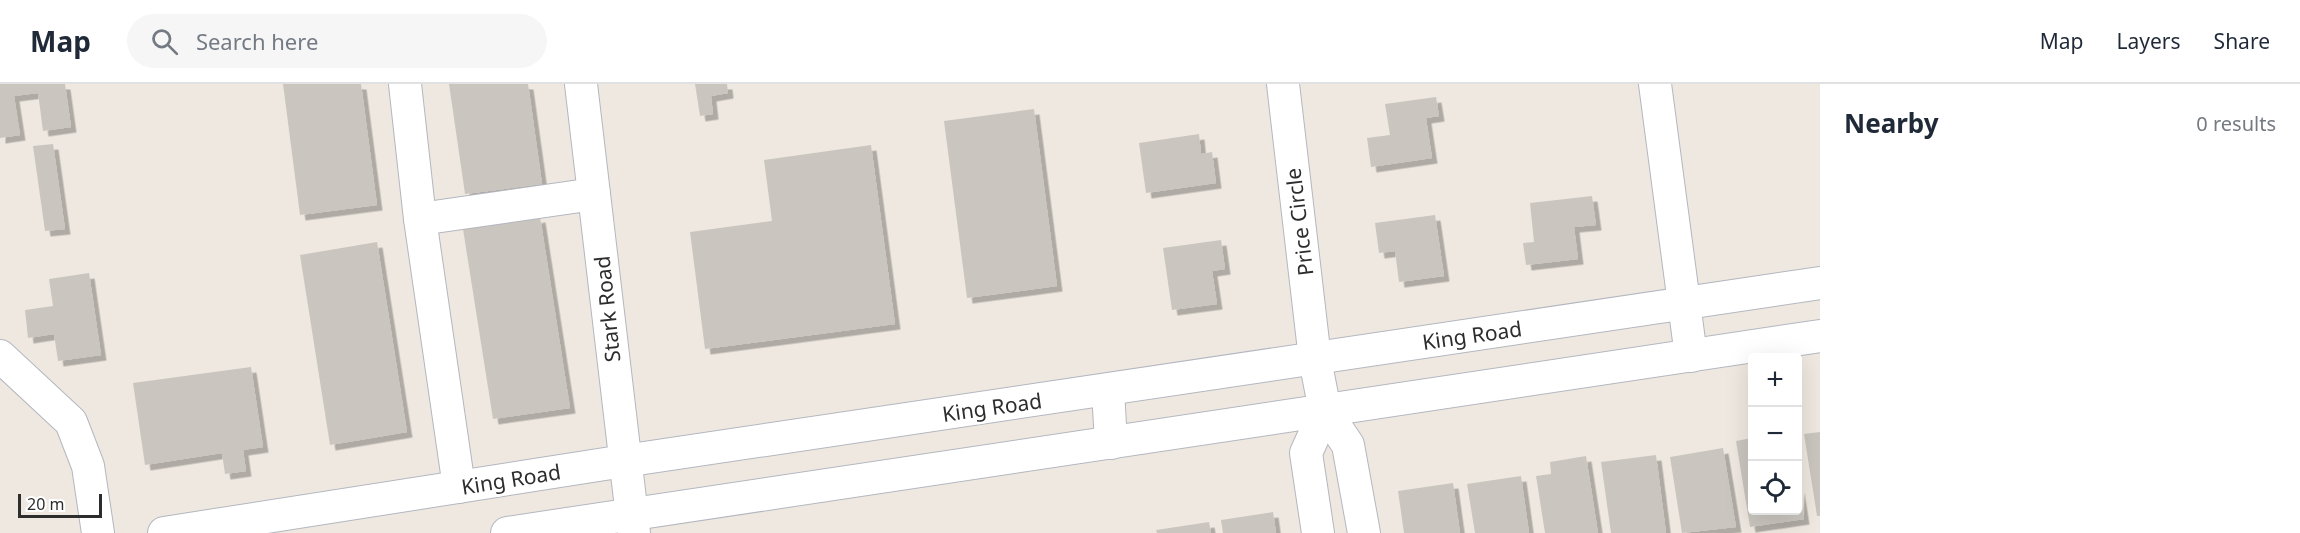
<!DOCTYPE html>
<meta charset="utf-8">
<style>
:root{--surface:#fff;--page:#f6f6f7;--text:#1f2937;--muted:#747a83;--line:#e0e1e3}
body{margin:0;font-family:"Noto Sans",sans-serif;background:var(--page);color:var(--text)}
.controls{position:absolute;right:18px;bottom:18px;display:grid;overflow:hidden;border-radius:6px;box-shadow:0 6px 24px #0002}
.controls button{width:54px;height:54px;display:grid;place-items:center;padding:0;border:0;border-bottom:2px solid var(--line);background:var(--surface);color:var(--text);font:30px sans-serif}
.scale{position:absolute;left:18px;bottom:15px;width:84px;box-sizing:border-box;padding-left:6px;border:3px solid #2d2d2d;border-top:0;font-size:16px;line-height:21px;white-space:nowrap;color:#2d2d2d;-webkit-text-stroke:4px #fff;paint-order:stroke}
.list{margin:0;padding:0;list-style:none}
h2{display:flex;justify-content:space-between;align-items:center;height:78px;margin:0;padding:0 24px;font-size:26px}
h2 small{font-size:20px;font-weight:400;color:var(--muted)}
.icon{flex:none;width:33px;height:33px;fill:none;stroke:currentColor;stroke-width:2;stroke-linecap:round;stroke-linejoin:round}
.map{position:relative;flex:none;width:1820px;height:449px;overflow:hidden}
header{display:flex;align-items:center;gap:36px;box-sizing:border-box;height:84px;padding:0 30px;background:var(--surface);border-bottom:2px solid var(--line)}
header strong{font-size:28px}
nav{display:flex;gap:33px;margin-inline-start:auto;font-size:21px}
.search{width:420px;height:54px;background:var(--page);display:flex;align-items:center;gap:15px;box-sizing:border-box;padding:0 21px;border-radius:33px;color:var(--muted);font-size:22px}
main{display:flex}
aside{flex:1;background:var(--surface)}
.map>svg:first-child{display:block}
.building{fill:#cac6bf;filter:url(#shadow)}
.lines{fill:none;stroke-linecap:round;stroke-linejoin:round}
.minor-casing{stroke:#b4b7c0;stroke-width:34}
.minor{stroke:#fff;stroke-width:32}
.labels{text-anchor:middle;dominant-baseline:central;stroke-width:5;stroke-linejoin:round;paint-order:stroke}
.street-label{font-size:21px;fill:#2d2d2d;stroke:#fff}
</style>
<header>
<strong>Map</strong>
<div class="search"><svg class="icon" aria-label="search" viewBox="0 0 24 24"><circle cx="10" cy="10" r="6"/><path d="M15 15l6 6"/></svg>Search here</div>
<nav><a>Map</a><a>Layers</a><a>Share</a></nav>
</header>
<main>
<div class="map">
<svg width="1820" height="449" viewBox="0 0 1820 449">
<defs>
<filter id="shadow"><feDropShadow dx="5.5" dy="5.5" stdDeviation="0" flood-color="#0004"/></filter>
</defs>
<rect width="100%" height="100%" fill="#eee8e0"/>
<g class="building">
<polygon points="0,0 65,0 71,43 43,47 38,9 14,12 20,51 0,54"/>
<polygon points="283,0 361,0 377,121 300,131"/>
<polygon points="449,0 528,0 542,100 465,110"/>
<polygon points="695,0 727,0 728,9 711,12 713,30 700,32"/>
<polygon points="1436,13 1439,32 1426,34 1432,74 1371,83 1367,54 1390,51 1385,20"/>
<polygon points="1034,25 1057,202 967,214 944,37"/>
<polygon points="1199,50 1201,70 1212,68 1216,99 1146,109 1139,59"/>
<polygon points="53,60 65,145 45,147 33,62"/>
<polygon points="871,61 895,240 705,265 690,148 772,137 764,76"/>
<polygon points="1592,112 1596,141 1574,143 1578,175 1526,181 1523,159 1534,158 1530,119"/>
<polygon points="1435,131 1444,192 1399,198 1395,167 1379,169 1375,139"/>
<polygon points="540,133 570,324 493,335 463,145"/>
<polygon points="1221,156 1225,185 1212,187 1217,220 1172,226 1163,164"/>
<polygon points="377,158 407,348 330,361 300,171"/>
<polygon points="89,189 101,271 58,277 54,250 28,254 25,226 53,222 49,195"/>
<polygon points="251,283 263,363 243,366 246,387 225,390 222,369 145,381 133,299"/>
<polygon points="1820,348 1820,432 1817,432 1804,350"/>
<polygon points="1752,354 1752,426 1798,426 1799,403 1804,435 1750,443 1736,357"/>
<polygon points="1723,364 1736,443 1682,449 1670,373"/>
<polygon points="1656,371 1666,449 1611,449 1601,378"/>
<polygon points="1586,372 1598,449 1545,449 1536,392 1551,390 1550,378"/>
<polygon points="1521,392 1529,449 1475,449 1467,400"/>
<polygon points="1453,399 1460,449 1404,449 1398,407"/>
<polygon points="1273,428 1276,449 1223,449 1221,436"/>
<polygon points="1209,438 1211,449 1157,449 1156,446"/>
</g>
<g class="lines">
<g class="minor-casing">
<g id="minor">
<polyline points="405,0 420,135"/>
<polyline points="581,0 634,449"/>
<polyline points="1283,0 1315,275 1325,327 1348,361 1364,449"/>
<polyline points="1655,0 1691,272"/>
<polyline points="0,272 71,338 88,382 98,449"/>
<polyline points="1108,306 1111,359"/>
<polyline points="459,403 420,135 594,110"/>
<polyline points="164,449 624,377 1820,199"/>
<polyline points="507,449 1820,252"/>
<polyline points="1318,449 1306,369 1325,327"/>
</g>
</g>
<use href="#minor" class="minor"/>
</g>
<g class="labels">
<g class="street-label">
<text transform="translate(1299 138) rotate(-97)">Price Circle</text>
<text transform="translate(607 225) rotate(-96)">Stark Road</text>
<text transform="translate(1472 251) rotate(-8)">King Road</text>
<text transform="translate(992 323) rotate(-8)">King Road</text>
<text transform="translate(511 395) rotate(-9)">King Road</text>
</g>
</g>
</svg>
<div class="controls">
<button>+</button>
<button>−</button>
<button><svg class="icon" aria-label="locate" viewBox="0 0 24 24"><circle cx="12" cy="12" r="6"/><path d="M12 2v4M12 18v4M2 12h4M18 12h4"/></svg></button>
</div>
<div class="scale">20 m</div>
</div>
<aside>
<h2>Nearby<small>0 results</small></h2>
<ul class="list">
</ul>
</aside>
</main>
